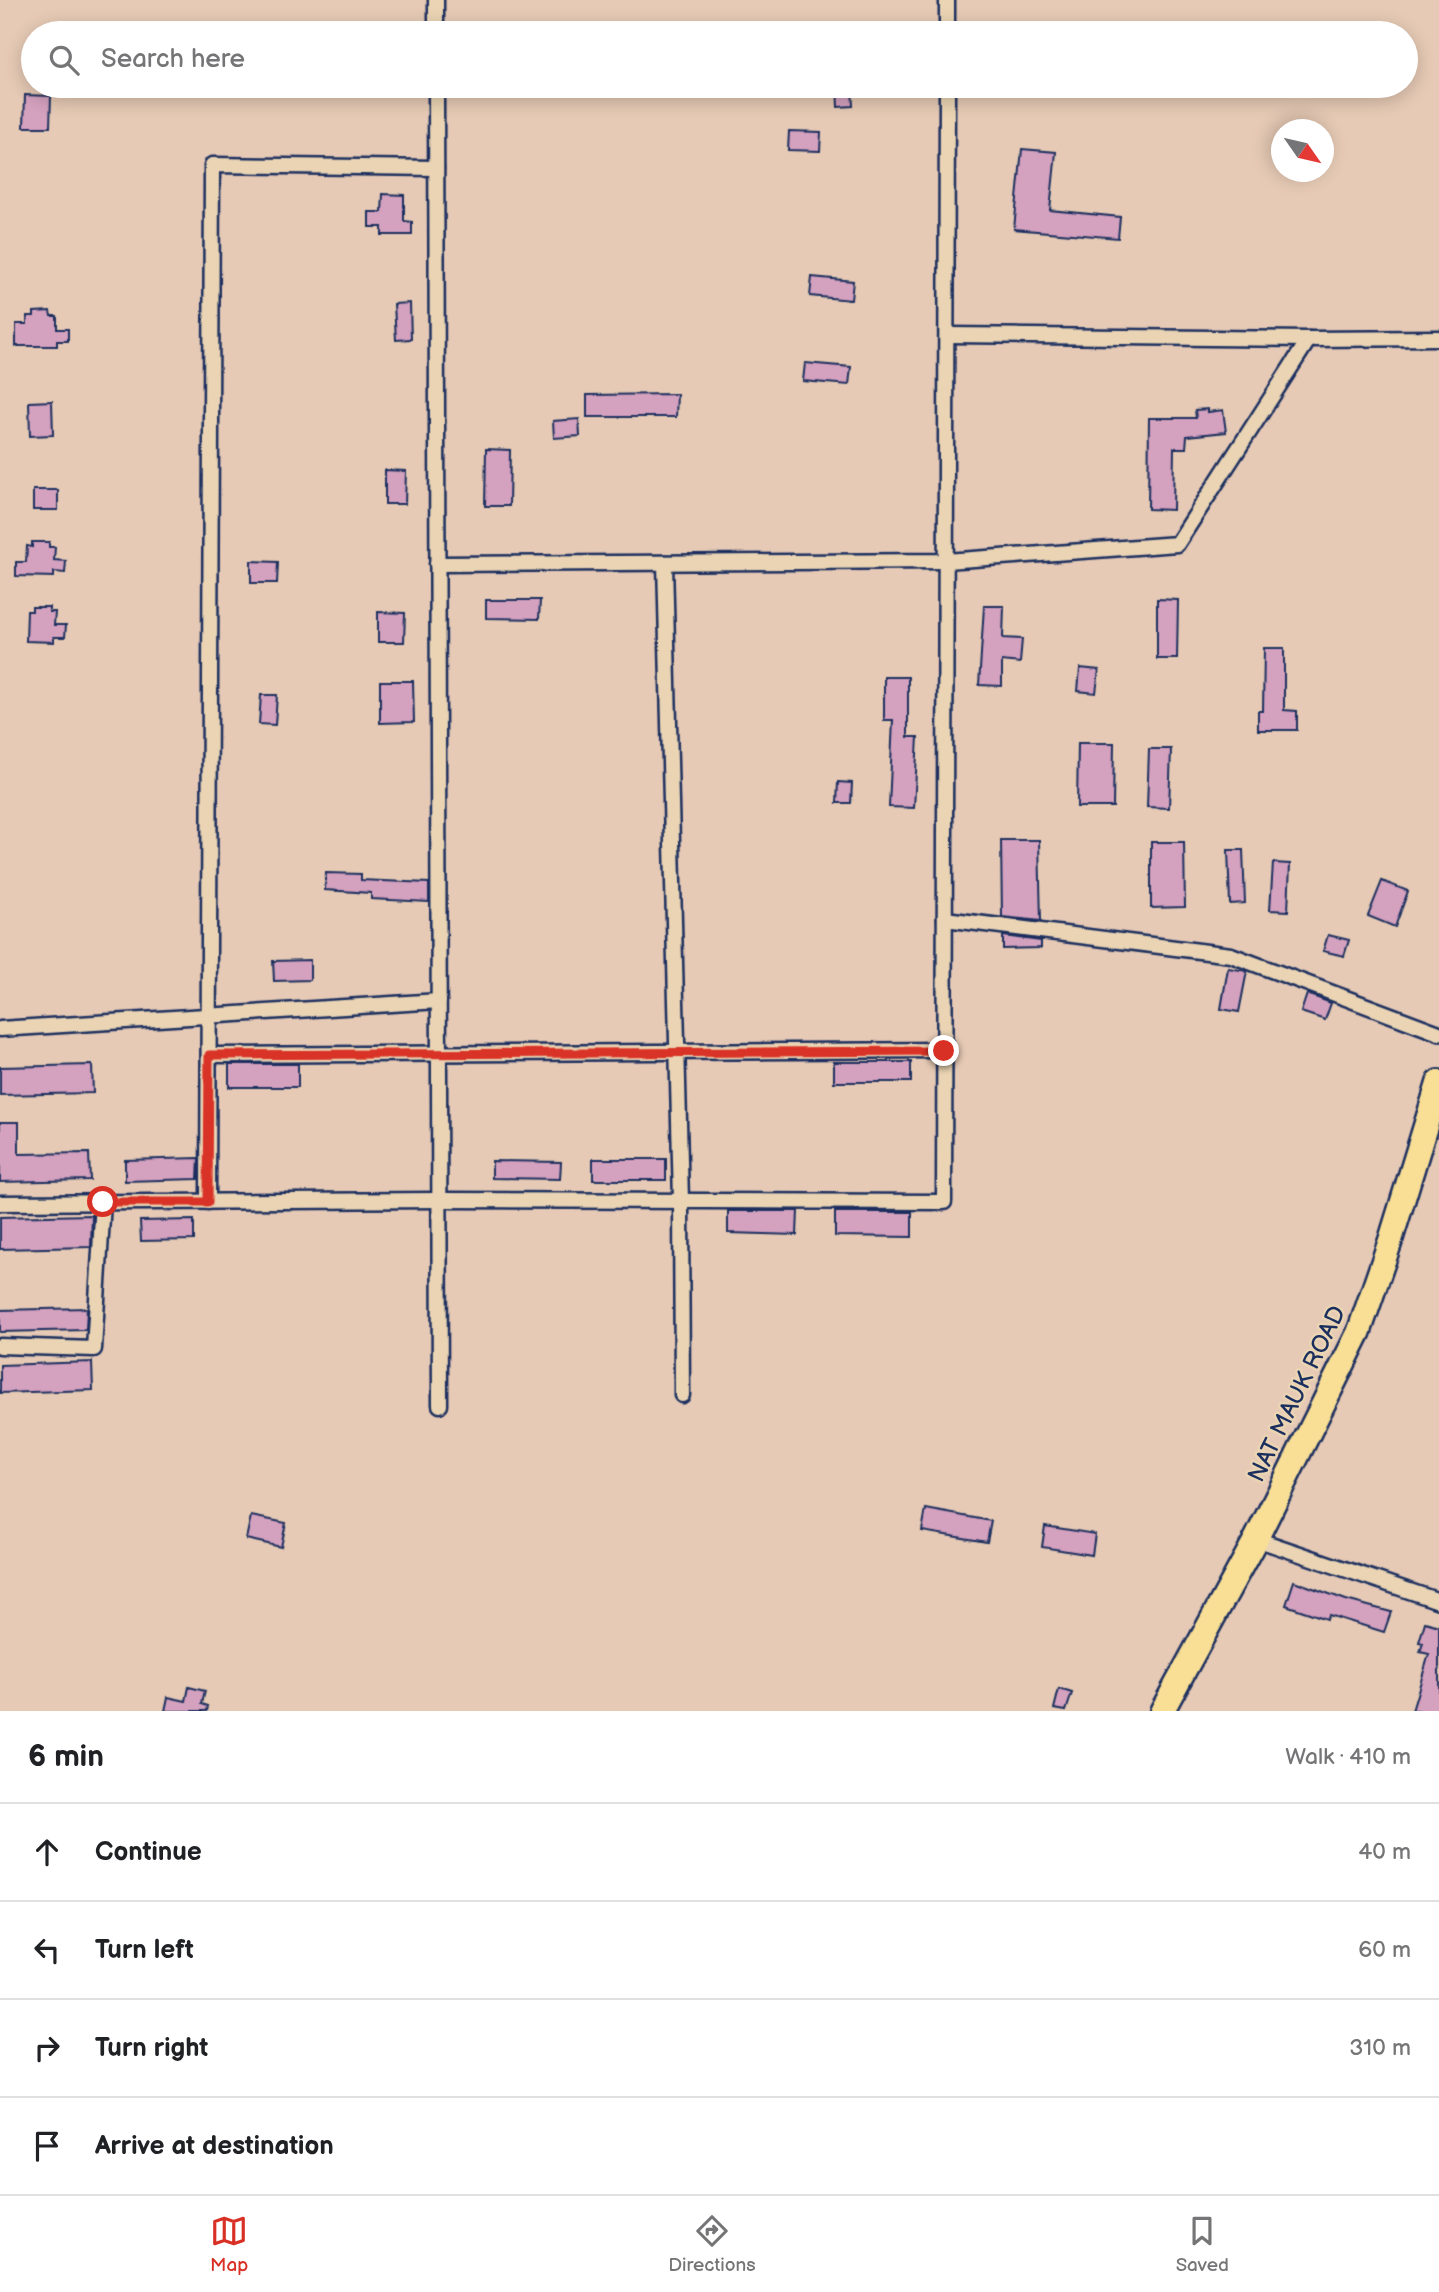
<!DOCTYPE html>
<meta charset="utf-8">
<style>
:root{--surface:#fff;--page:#f2f2f2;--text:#202124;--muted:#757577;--line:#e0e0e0;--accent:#d93025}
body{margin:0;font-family:"Balsamiq Sans",sans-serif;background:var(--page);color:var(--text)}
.compass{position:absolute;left:1271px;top:119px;width:63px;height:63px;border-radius:50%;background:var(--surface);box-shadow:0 4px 18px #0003;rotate:124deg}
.stop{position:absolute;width:21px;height:21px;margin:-16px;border:5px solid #d93025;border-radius:50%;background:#fff}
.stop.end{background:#d93025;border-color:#fff;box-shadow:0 2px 7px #0008}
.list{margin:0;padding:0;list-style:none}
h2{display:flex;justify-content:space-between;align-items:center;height:91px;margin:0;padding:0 28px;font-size:30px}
h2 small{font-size:23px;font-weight:400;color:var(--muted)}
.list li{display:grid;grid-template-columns:46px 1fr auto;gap:21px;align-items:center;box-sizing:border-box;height:98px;padding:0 28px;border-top:2px solid var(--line)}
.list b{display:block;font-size:26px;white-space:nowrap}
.list em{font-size:23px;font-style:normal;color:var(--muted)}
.icon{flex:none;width:38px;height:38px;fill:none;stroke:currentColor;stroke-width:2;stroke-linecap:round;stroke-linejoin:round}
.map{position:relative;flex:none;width:1439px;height:1711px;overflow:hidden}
.search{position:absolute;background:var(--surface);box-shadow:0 4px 18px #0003;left:21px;right:21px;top:21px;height:77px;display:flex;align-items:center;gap:18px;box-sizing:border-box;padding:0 24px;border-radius:38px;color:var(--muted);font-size:26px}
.sheet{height:483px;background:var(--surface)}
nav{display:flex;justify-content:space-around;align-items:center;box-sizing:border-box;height:98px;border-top:2px solid var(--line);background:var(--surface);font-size:19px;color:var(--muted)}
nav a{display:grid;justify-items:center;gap:4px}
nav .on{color:var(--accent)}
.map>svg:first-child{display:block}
.building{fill:#d4a1be;stroke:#1b2f5e;stroke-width:2}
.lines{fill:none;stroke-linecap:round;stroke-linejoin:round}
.minor-casing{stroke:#1b2f5e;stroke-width:19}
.trunk-casing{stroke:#1b2f5e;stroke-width:28}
.minor{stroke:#ead4b3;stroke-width:14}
.trunk{stroke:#f9df96;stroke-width:23}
.route{stroke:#d93025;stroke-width:9}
.labels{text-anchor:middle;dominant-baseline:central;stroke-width:5;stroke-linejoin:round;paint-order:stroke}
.street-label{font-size:24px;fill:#1b2f5e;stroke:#ead4b3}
</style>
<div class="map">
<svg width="1439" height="1711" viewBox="0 0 1439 1711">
<rect width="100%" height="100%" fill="#e6cab5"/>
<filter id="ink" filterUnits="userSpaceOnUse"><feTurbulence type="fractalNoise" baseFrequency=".0143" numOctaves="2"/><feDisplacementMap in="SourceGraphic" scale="14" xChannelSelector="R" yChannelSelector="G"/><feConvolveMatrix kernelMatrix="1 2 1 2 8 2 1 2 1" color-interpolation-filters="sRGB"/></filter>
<g filter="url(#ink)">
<g class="building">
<polygon points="837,86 852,86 853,106 838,107"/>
<polygon points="25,95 51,96 50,127 24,127"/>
<polygon points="789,131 821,132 820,151 788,150"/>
<polygon points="1022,149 1056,152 1050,210 1120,217 1118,238 1014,229"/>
<polygon points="383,194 404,195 404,221 412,222 412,235 382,235 382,227 369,227 369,212 382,212"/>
<polygon points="812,277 853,281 851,300 810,296"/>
<polygon points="410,303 411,339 396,340 394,304"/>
<polygon points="50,311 51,316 57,316 57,329 68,329 68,341 57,341 57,346 16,346 16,324 27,324 27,316 34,316 34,312"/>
<polygon points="805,363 851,367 849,385 803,381"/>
<polygon points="677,394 676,417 587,417 587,395"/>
<polygon points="52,401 53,435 30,436 29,402"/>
<polygon points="1208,409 1208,412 1223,410 1226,432 1187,436 1186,448 1174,448 1173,510 1148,509 1149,418 1196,418 1195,410"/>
<polygon points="579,419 580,436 554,438 553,421"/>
<polygon points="486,449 510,450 509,506 485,506"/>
<polygon points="385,470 406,471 405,504 385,504"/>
<rect x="33" y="490" width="25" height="20"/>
<polygon points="32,542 49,542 49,547 55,547 54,560 66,561 65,573 54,572 54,577 16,576 16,562 26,562 27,546 32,547"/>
<polygon points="251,561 278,562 277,583 251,583"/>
<polygon points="1157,599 1178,600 1177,659 1157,659"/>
<polygon points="486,600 540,600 539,619 486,618"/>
<polygon points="984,606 1004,606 1003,638 1022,639 1020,663 1002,661 1002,686 979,685"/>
<polygon points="32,607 49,607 49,612 55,612 54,625 66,625 65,637 54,637 54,642 26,641 27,611 32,611"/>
<polygon points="378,612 405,613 404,642 378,642"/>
<polygon points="1264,648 1284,648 1284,710 1297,711 1297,730 1258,730 1258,711 1263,711"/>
<polygon points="1080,668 1099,670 1096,693 1078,691"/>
<polygon points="884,677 908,677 908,737 918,737 914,808 889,807 893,720 884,720"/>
<polygon points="380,681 413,681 414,722 380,723"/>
<polygon points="261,695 277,695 275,725 259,724"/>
<polygon points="1078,743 1114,743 1113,807 1077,807"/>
<polygon points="1149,749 1171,749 1169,808 1147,807"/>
<polygon points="838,782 852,783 851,803 837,803"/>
<polygon points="1001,840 1039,840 1041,921 1002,917"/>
<polygon points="1151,842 1184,842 1185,907 1151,908"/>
<polygon points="1228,850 1243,850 1245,903 1230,904"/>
<polygon points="1273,863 1290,864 1288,911 1270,910"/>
<polygon points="326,873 361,874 361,880 429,883 429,902 371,899 371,893 325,890"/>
<polygon points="1382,881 1408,891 1395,927 1368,916"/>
<polygon points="1328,935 1349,940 1344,956 1323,951"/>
<polygon points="1003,936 1041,941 1041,948 1003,949"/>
<polygon points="310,960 310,980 274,981 273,961"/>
<polygon points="1228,968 1247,971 1239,1012 1221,1009"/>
<polygon points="1307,994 1331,1003 1325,1020 1301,1012"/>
<rect x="834" y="1062" width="77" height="20"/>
<rect x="229" y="1064" width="69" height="23"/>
<polygon points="92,1065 93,1093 0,1095 0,1067"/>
<polygon points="0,1122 19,1122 19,1154 89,1153 90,1180 0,1182"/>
<polygon points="199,1158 198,1179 125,1181 125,1160"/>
<rect x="593" y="1159" width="73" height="21"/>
<polygon points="492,1161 561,1162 560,1179 492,1178"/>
<polygon points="728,1211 798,1211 797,1235 728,1233"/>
<polygon points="835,1212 912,1212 912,1237 835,1236"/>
<polygon points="92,1215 91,1247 0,1249 0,1217"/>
<polygon points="194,1220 194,1240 141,1241 140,1221"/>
<polygon points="87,1308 86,1330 0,1332 0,1310"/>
<polygon points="92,1362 93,1390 0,1393 0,1365"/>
<polygon points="926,1509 991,1521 987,1542 922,1531"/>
<polygon points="251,1516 286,1523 281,1547 246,1539"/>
<polygon points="1045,1526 1095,1534 1092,1555 1042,1547"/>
<polygon points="1294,1581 1346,1600 1391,1612 1384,1632 1329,1615 1327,1619 1286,1605"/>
<polygon points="1425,1622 1439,1626 1439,1704 1437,1711 1412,1711 1429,1654 1420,1652 1423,1643 1419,1642"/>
<polygon points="189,1687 205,1691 202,1704 208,1706 207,1711 165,1711 168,1697 186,1701"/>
<polygon points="1059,1689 1072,1693 1066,1711 1054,1709"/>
</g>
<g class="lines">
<g class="minor-casing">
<g id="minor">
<polyline points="436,33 436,0"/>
<polyline points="947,33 947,0"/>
<polyline points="436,86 440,1405"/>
<polyline points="947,335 1309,339 1439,338"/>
<polyline points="665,563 681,1201 682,1395"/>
<polyline points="437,564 946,561 1177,544 1309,339"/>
<polyline points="945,919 1231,955 1439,1033"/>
<polyline points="0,1029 439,1001"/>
<polyline points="209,1055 944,1050"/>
<polyline points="208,1202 212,165 436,168"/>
<polyline points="0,1203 440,1200 944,1202 947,86"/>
<polyline points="0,1346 94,1349 103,1202"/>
<polyline points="1256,1539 1439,1601"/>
</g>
</g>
<g class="trunk-casing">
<polyline id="trunk" points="1162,1711 1256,1539 1359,1332 1390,1242 1439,1082"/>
</g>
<use href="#minor" class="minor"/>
<use href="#trunk" class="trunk"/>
</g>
</g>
<g class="lines" filter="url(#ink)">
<polyline class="route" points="103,1202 208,1202 209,1055 944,1051"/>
</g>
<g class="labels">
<g class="street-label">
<text transform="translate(1297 1394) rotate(-64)">NAT MAUK ROAD</text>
</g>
</g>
</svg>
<svg class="compass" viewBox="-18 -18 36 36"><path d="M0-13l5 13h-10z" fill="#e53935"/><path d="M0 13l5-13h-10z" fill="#757577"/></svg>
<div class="stop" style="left:103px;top:1202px"></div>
<div class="stop end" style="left:944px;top:1051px"></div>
<div class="search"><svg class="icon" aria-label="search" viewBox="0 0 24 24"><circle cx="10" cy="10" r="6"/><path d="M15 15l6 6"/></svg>Search here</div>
</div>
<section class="sheet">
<h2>6 min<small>Walk · 410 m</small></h2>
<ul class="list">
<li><svg class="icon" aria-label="ahead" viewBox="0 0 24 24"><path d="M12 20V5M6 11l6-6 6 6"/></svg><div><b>Continue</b></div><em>40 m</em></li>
<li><svg class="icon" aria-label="left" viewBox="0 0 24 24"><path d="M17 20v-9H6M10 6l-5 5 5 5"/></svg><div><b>Turn left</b></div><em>60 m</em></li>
<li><svg class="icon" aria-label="right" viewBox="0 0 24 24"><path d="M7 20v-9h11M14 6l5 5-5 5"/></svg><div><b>Turn right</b></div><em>310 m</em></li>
<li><svg class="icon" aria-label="arrive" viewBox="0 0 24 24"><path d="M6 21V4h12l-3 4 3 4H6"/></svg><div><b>Arrive at destination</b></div></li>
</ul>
</section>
<nav>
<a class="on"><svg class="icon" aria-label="map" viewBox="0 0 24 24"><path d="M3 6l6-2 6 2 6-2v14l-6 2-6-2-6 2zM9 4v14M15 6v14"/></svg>Map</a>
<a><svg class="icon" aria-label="directions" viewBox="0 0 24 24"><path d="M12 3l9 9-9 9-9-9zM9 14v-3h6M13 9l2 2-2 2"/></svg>Directions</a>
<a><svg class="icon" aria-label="saved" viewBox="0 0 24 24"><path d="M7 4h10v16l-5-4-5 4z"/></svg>Saved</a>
</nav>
